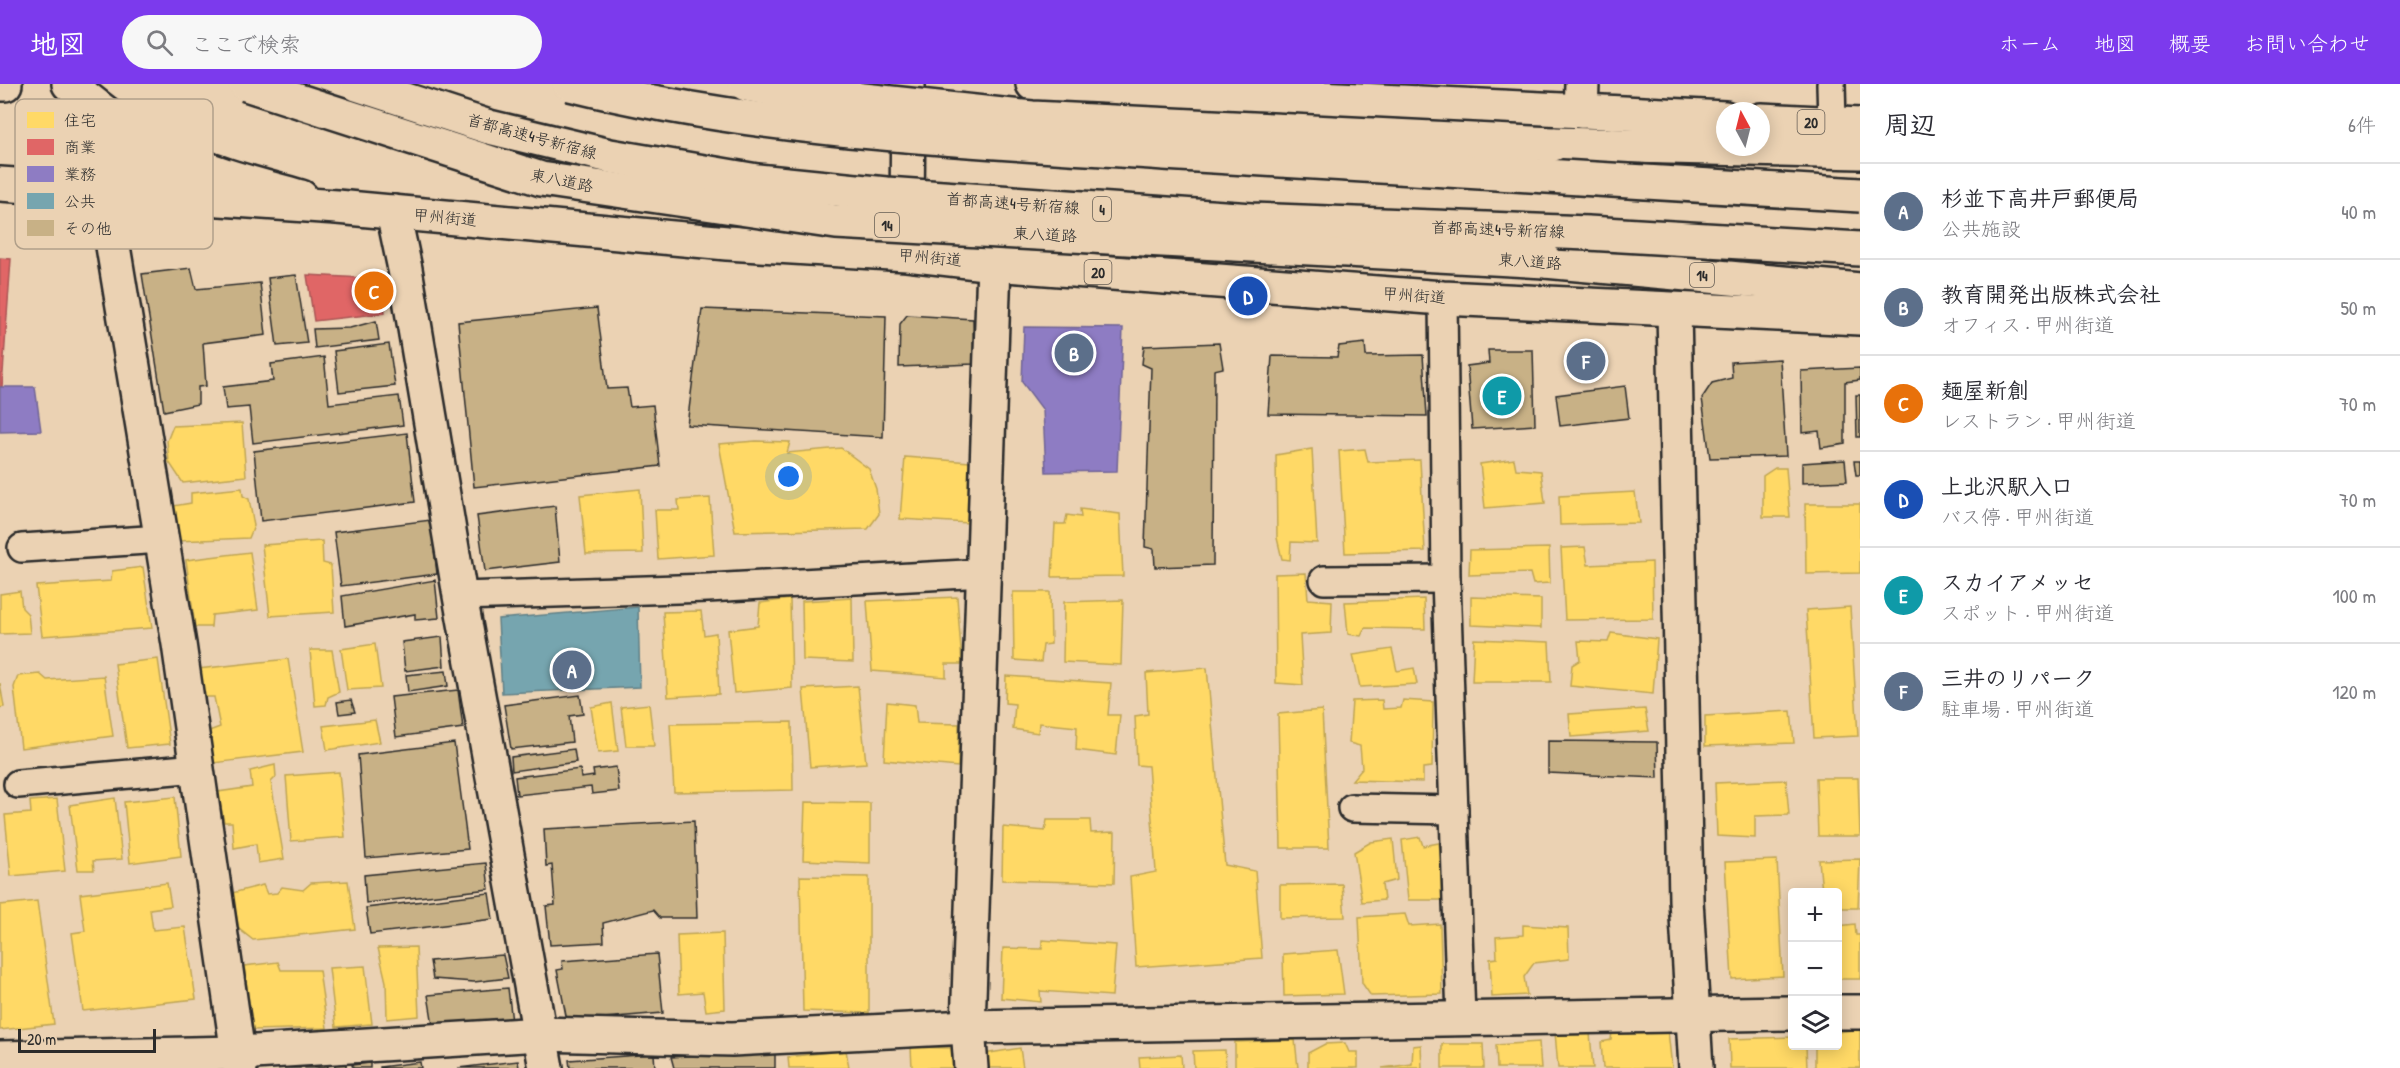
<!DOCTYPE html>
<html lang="ja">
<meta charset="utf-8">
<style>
:root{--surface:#fff;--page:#f7f7f7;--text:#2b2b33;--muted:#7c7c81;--line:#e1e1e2;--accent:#7c3aed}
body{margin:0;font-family:"Patrick Hand","Klee One",sans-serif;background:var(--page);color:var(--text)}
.controls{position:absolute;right:18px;bottom:18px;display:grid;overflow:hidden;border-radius:6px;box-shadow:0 3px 15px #0003}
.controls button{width:54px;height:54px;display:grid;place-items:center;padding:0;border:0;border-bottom:2px solid var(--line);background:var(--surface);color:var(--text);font:30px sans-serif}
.compass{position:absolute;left:1716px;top:18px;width:54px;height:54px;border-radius:50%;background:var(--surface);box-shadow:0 3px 15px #0003;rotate:353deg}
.scale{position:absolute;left:18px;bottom:15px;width:138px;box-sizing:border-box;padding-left:6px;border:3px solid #2b2b2b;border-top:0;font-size:16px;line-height:21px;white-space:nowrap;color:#2b2b2b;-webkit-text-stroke:4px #ebd2b3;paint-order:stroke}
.you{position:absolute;left:789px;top:393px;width:21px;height:21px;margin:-15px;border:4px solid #fff;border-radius:50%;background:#1a73e8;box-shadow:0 0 0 9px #1a73e833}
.badge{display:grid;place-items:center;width:39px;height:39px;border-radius:50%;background:var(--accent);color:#fff;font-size:20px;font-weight:700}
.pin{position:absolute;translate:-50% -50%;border:3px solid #fff;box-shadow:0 2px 6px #0006}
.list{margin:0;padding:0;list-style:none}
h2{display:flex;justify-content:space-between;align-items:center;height:78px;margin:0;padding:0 24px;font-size:26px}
h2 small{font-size:20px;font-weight:400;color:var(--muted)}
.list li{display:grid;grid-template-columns:39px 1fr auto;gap:18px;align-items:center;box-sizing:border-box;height:96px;padding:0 24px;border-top:2px solid var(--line)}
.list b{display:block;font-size:22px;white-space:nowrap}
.list p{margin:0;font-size:20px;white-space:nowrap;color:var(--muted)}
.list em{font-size:20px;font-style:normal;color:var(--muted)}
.icon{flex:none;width:33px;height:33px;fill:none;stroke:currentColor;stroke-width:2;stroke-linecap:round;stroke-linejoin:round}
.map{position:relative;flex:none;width:1860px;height:984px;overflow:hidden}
header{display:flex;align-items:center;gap:36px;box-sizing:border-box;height:84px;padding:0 30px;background:var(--accent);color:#fff}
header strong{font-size:28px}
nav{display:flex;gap:33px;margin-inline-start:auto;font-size:21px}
.search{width:420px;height:54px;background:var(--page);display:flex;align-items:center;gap:15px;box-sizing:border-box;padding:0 21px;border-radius:33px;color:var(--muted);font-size:22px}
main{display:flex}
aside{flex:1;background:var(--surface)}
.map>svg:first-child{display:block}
.homes{fill:#ffd966;stroke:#bfa554;stroke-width:1.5}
.shops{fill:#e06666;stroke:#aa5454;stroke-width:1.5}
.offices{fill:#8e7cc3;stroke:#706495;stroke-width:1.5}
.public{fill:#76a5af;stroke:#608087;stroke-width:1.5}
.building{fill:#c8b186;stroke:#2b2b2b;stroke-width:1.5}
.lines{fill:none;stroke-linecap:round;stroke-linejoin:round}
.service-casing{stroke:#2b2b2b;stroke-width:32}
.minor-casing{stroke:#2b2b2b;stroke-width:38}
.primary-casing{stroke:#2b2b2b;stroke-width:38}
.trunk-casing{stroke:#2b2b2b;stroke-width:38}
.service{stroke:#ebd2b3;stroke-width:27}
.minor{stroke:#ebd2b3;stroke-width:33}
.primary{stroke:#ebd2b3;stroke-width:33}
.trunk{stroke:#ebd2b3;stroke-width:33}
.primary-bridge-casing{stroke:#2b2b2b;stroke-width:38;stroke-linecap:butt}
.motorway-bridge-casing{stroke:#2b2b2b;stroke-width:38;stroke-linecap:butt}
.primary-bridge{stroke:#ebd2b3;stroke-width:33}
.motorway-bridge{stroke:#ebd2b3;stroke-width:33}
.labels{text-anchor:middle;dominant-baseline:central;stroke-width:6;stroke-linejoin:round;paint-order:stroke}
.shield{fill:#ebd2b3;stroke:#655d54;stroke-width:1.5}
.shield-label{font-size:15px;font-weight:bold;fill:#2b2b2b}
.street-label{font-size:16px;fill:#2b2b2b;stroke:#ebd2b3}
.key{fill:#ebd2b3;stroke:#b1a08a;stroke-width:1.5}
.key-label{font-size:16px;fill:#2b2b2b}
</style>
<header>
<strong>地図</strong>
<div class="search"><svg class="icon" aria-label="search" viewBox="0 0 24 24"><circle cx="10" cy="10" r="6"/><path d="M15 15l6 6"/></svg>ここで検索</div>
<nav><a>ホーム</a><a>地図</a><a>概要</a><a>お問い合わせ</a></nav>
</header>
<main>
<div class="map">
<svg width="1860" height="984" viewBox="0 0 1860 984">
<rect width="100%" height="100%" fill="#ebd2b3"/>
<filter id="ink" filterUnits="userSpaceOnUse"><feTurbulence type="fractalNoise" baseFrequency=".0167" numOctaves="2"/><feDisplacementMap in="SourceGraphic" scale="12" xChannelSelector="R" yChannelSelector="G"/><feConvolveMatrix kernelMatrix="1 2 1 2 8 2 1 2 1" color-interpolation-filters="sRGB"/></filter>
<g filter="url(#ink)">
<g class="homes">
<polygon points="242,339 246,392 183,399 169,378 167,357 173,342"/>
<polygon points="756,357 790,358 787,369 841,364 869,385 876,405 879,430 868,445 735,448 719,360"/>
<polygon points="1312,365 1317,459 1291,458 1290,476 1282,475 1277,454 1276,371"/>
<polygon points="1365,365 1368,378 1420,376 1425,467 1345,469 1339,367"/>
<polygon points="905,373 970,378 969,439 900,435"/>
<polygon points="1514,375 1516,385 1541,387 1545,419 1485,424 1480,380"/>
<polygon points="1775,384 1786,384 1790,433 1763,433 1763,392"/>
<polygon points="242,404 243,412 249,415 254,442 249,454 177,457 173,422 191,419 191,409"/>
<polygon points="640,405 643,469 586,470 580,411"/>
<polygon points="1635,408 1639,439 1560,441 1559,412"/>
<polygon points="710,414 714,471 658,475 655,426 679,426 678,416"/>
<polygon points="1805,420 1860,420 1860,489 1806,490"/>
<polygon points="1080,425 1120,430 1123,492 1052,493 1055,440 1065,440 1067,431 1081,433"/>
<polygon points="322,457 323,479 331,481 334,528 270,532 262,461"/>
<polygon points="1585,463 1588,481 1652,478 1653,535 1565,536 1561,464"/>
<polygon points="1549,464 1550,499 1533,500 1530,489 1469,491 1470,466"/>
<polygon points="250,468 258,526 212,531 211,543 195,543 186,476"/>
<polygon points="143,483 152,544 42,552 36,502 111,497 112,487"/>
<polygon points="1306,489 1308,515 1332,517 1331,549 1300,551 1303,601 1276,599 1275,490"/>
<polygon points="20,507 22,524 28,530 30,549 0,550 0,510"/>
<polygon points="1013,508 1050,508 1051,560 1043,561 1041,578 1014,576"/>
<polygon points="957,513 962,580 946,580 946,593 872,587 867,517"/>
<polygon points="1471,513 1541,515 1541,544 1471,541"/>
<polygon points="852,514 853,578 803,576 802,517"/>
<polygon points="790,515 792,604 734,609 728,546 758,542 760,519"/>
<polygon points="1424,515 1425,545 1365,544 1361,552 1348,550 1345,518"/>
<polygon points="1123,516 1121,581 1063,578 1064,518"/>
<polygon points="1850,523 1858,652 1814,654 1806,526"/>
<polygon points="701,527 704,551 716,549 719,610 668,613 663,528"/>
<polygon points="1611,549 1657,555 1653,610 1570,602 1572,581 1580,576 1578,557 1608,558"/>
<polygon points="1474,555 1549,558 1551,598 1472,598"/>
<polygon points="375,560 381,604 347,606 341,565"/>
<polygon points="1392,565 1397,587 1414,584 1417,600 1360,603 1353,571"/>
<polygon points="310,566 332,566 339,608 328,613 326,621 315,622"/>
<polygon points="158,575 170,660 127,664 115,580"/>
<polygon points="288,575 303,668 213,679 209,647 220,643 214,613 202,613 198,585"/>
<polygon points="1207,584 1225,781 1255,787 1262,874 1136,883 1130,793 1156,788 1148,682 1137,681 1135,632 1148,630 1146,589"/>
<polygon points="40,590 47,596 104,592 113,652 21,664 14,603 18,592"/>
<polygon points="1006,592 1111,599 1108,631 1120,631 1116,671 1076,666 1077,643 1039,639 1038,649 1013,645 1015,620 1005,619"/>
<polygon points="0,599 4,623 0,624"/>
<polygon points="858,602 866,679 810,683 803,605"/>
<polygon points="1382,616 1383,625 1401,624 1403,616 1433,618 1432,683 1423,684 1423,698 1352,696 1362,684 1360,662 1349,659 1352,617"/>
<polygon points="887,618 915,621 917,639 959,640 958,683 884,676"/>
<polygon points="612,619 618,667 598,669 591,623"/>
<polygon points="649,620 654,662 626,662 621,623"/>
<polygon points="1645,625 1649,647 1571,653 1569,630"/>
<polygon points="1322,626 1329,764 1281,764 1278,630"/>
<polygon points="1791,627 1794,659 1705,662 1705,632"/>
<polygon points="375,636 380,658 327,666 323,642"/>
<polygon points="792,638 793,706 674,708 670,640"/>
<polygon points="275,681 276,693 271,698 284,775 258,779 256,760 234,764 232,738 224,738 218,708 252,703 250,687"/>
<polygon points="339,688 345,753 291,757 286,692"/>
<polygon points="1816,694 1858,694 1860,752 1818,752"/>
<polygon points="1786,696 1789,731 1755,732 1755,754 1717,752 1715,699"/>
<polygon points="175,713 181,772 130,779 124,718"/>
<polygon points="115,714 122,775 93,777 94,786 78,786 70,721"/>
<polygon points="57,715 65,787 11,792 5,731 31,729 30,717"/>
<polygon points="805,718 870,719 870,779 803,776"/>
<polygon points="1047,736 1090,736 1091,749 1115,748 1114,799 1002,796 1003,743 1045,747"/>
<polygon points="1420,753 1423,762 1439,759 1446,816 1408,816 1402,756"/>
<polygon points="1393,755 1397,796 1382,800 1384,816 1362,818 1354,768 1371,758"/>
<polygon points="1860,775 1858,824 1838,824 1838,808 1822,808 1819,776"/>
<polygon points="1777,776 1783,892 1732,895 1725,778"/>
<polygon points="800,792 869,793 869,929 803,927"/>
<polygon points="348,797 355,845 253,856 239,845 232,809 263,801 267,810 277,809 282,803 303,806 311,799"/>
<polygon points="167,799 171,822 150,825 153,846 185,843 196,915 83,927 72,849 85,847 80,810"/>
<polygon points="1342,800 1345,833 1280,834 1280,801"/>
<polygon points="37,817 54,940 0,946 0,821"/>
<polygon points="1405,830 1409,842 1440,840 1442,910 1371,912 1362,899 1359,833"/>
<polygon points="1855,840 1856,851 1860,851 1860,895 1838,895 1838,842"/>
<polygon points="1523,841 1568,844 1569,875 1534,879 1524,893 1527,911 1492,913 1490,875 1497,874 1496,853 1523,851"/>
<polygon points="723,849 725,925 706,927 703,908 679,910 677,851"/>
<polygon points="1042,856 1116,861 1112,912 1040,907 1041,918 1001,914 1003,864 1042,865"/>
<polygon points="416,863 419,932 387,935 386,898 378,864"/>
<polygon points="1338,866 1344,910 1284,912 1283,870"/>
<polygon points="278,878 281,886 319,886 327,944 253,946 244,882"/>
<polygon points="365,882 372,940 336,943 329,884"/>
<polygon points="1860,945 1860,984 1815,984 1815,962 1838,962 1838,948"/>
<polygon points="1612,947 1668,947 1672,984 1603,984 1601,958 1611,956"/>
<polygon points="1555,948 1590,949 1593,984 1558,984"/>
<polygon points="1792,953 1792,962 1806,962 1807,984 1730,984 1729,955"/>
<polygon points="1295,956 1298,984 1235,984 1235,958"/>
<polygon points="1539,958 1541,984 1497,984 1496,961"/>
<polygon points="1345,959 1349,968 1358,968 1358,984 1308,984 1308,969 1325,960"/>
<polygon points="1442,960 1483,960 1484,984 1442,984"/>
<polygon points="1421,961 1422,984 1382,984 1412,980 1413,962"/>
<polygon points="911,963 951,964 954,984 912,984"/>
<polygon points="1020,964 1023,984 985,984 984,970"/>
<polygon points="846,966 849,984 789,984 788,973"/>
<polygon points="1225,966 1226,984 1194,984 1193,967"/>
<polygon points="1181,971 1182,984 1140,984 1139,973"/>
</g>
<g class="shops">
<polygon points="0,174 11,175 2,303 0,303"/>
<polygon points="307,191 382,195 385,229 314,237"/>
</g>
<g class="offices">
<polygon points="1024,243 1123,244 1117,387 1046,388 1043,326 1022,298"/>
<polygon points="0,303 35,303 41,347 0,348"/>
</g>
<polygon class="public" points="638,523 640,603 502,609 498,535"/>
<g class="building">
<polygon points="191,184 196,205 260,199 266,251 203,259 206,302 198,303 198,320 164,327 142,190"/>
<polygon points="296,191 307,259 277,262 268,194"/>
<polygon points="597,224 607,305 627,304 630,323 653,321 660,382 474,403 458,238"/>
<polygon points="702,225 886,232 883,353 687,341"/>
<polygon points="907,231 973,235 974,280 899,283 900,240"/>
<polygon points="376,237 379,256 315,264 313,245 350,244"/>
<polygon points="1219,259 1223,284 1214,286 1213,481 1155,483 1154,465 1145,463 1151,284 1142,280 1144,262"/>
<polygon points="1365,259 1366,272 1423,271 1427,332 1268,330 1272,272 1337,273 1339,262"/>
<polygon points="389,260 395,302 339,308 334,267"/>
<polygon points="1488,266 1533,266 1535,341 1472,345 1467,282 1489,279"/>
<polygon points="324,273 329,320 399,312 403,341 253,359 249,323 226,325 223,303 273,297 271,280"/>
<polygon points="1780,275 1786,372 1710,374 1702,314 1712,299 1732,294 1731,278"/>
<polygon points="1860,284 1860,296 1845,298 1845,360 1821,364 1819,347 1802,349 1801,287"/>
<polygon points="1625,302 1629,334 1560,342 1556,311"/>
<polygon points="1856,311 1860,311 1860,353 1857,353"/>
<polygon points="407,349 415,418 261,437 254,367"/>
<polygon points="1845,376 1847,397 1802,399 1802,379"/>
<polygon points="1854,377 1860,377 1860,391 1856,391"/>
<polygon points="555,422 560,478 485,487 477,432"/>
<polygon points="431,436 437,490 341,502 334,448"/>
<polygon points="435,496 439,534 415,536 415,530 345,542 342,512"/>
<polygon points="442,553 444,582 405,587 402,558"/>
<polygon points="446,587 448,602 408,608 406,591"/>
<polygon points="458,606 463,644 396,653 391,613"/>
<polygon points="580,611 583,630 569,632 572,658 511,665 504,621"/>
<polygon points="351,616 355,628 339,630 337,618"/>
<polygon points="1548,657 1657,658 1658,694 1548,689"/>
<polygon points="454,659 468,765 366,774 358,671"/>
<polygon points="574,665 576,678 512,687 511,673"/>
<polygon points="616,683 619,707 592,710 591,703 517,711 515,693 580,685 581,694 594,692 593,686"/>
<polygon points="694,737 697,834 660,834 653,826 603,839 604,858 550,861 546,822 555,821 552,781 546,782 544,745"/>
<polygon points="486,779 489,805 366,819 364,791"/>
<polygon points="489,809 493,835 370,850 366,824"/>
<polygon points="657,870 663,929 567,937 557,886 563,885 562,877"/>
<polygon points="503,871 508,894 474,898 433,895 430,877"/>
<polygon points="508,904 512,938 433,941 428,911"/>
<polygon points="775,967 775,984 674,984 671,973"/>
<polygon points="654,970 655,984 570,984 569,976"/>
<polygon points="327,976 328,984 305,984 304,979"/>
<polygon points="299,977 300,984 281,984 280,979"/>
<polygon points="346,977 346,984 335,984 334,978"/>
<polygon points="518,977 519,984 458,984"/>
<polygon points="420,978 421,984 380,984 380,983"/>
<polygon points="370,979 370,984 353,984 352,981"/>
</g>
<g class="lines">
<g class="service-casing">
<g id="service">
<polyline points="1831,0 1832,39"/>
<polyline points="1443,214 1446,495 1461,934"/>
<polyline points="22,464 162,455"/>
<polyline points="1324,496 1446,495"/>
<polyline points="460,512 708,504 984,489"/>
<polyline points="18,700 197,684"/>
<polyline points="1352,724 1454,726"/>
</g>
</g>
<g class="minor-casing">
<g id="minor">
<polyline points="1581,27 1582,0"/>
<polyline points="104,108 179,560 240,984"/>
<polyline points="393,128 405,185 460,512 546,984"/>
<polyline points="907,139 908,0"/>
<polyline points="1674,226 1686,816 1696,984"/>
<polyline points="1838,928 1860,928"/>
<polyline points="0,974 238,969 540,950 732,955 968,943 1792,929"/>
<polyline points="971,984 968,943 994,180"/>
</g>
</g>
<g class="primary-casing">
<g id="primary">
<path d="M69,0C101,26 135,54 173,71C213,90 258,101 301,113"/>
<polyline points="1553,60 1860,68"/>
<polyline points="1545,177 1860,206"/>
</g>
</g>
<g class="trunk-casing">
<g id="trunk">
<polyline points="0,0 5,0"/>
<polyline points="1033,0 1725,34"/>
<polyline points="1761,36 1860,41"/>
<polyline points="0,100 337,123 727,159 907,170 994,180 1443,214 1860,234"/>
</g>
</g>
<use href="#service" class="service"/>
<use href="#minor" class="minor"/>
<use href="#primary" class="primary"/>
<use href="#trunk" class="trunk"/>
<g class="primary-bridge-casing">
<g id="primary-bridge">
<polyline points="246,0 541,95 836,138 1545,177"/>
<polyline points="746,0 790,8 1032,34 1553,60"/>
</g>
</g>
<g class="motorway-bridge-casing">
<g id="motorway-bridge">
<polyline points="357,0 489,43 610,72 757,97 886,110 1252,136 1588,149 1860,165"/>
<path d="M570,0C764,48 966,56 1164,69C1396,84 1628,98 1860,111"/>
</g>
</g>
<use href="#primary-bridge" class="primary-bridge"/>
<use href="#motorway-bridge" class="motorway-bridge"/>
</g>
</g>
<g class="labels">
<g class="shield">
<rect x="1797.5" y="26" width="27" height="24" rx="4.5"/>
<rect x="1093" y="113" width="18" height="24" rx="4.5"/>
<rect x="875" y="129" width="24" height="24" rx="4.5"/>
<rect x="1084.5" y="176" width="27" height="24" rx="4.5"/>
<rect x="1690" y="179" width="24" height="24" rx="4.5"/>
</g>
<g class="shield-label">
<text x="1811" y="38">20</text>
<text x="1102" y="125">4</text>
<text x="887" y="141">14</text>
<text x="1098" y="188">20</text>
<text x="1702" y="191">14</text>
</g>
<g class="street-label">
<text transform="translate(532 52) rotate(15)">首都高速4号新宿線</text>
<text transform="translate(562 96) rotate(11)">東八道路</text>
<text transform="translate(1013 119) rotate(4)">首都高速4号新宿線</text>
<text transform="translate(445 133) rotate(5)">甲州街道</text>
<text transform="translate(1498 145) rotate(2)">首都高速4号新宿線</text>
<text transform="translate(1045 150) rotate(3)">東八道路</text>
<text transform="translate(930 173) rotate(5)">甲州街道</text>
<text transform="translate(1530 177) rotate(4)">東八道路</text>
<text transform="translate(1414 211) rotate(4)">甲州街道</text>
</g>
</g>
<rect x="15" y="15" width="198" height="150" rx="9" class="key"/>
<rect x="27" y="28" width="27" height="16" fill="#ffd966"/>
<rect x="27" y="55" width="27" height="16" fill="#e06666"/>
<rect x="27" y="82" width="27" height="16" fill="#8e7cc3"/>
<rect x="27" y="109" width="27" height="16" fill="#76a5af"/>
<rect x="27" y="136" width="27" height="16" fill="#c8b186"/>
<g class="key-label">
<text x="64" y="42">住宅</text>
<text x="64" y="69">商業</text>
<text x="64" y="96">業務</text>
<text x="64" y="123">公共</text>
<text x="64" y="150">その他</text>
</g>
</svg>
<div class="controls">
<button>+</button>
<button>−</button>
<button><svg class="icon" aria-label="layers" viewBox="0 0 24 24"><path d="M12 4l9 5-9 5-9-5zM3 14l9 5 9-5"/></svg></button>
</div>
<svg class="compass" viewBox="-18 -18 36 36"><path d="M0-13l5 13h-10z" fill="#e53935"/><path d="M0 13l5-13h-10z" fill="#7c7c81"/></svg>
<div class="scale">20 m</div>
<div class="you"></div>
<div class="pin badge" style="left:572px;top:586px;background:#5c6f8a">A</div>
<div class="pin badge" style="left:1074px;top:269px;background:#5c6f8a">B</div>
<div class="pin badge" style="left:374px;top:207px;background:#e8710a">C</div>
<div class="pin badge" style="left:1248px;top:212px;background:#1a4fb4">D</div>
<div class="pin badge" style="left:1502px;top:312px;background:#0f9aa8">E</div>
<div class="pin badge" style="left:1586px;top:277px;background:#5c6f8a">F</div>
</div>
<aside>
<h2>周辺<small>6件</small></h2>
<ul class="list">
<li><span class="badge" style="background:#5c6f8a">A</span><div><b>杉並下高井戸郵便局</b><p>公共施設</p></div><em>40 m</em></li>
<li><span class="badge" style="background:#5c6f8a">B</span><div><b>教育開発出版株式会社</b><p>オフィス · 甲州街道</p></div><em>50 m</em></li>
<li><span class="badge" style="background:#e8710a">C</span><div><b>麺屋新創</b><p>レストラン · 甲州街道</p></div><em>70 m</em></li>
<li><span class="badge" style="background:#1a4fb4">D</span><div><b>上北沢駅入口</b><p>バス停 · 甲州街道</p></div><em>70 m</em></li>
<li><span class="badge" style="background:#0f9aa8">E</span><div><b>スカイアメッセ</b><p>スポット · 甲州街道</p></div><em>100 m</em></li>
<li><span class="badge" style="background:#5c6f8a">F</span><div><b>三井のリパーク</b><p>駐車場 · 甲州街道</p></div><em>120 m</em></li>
</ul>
</aside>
</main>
